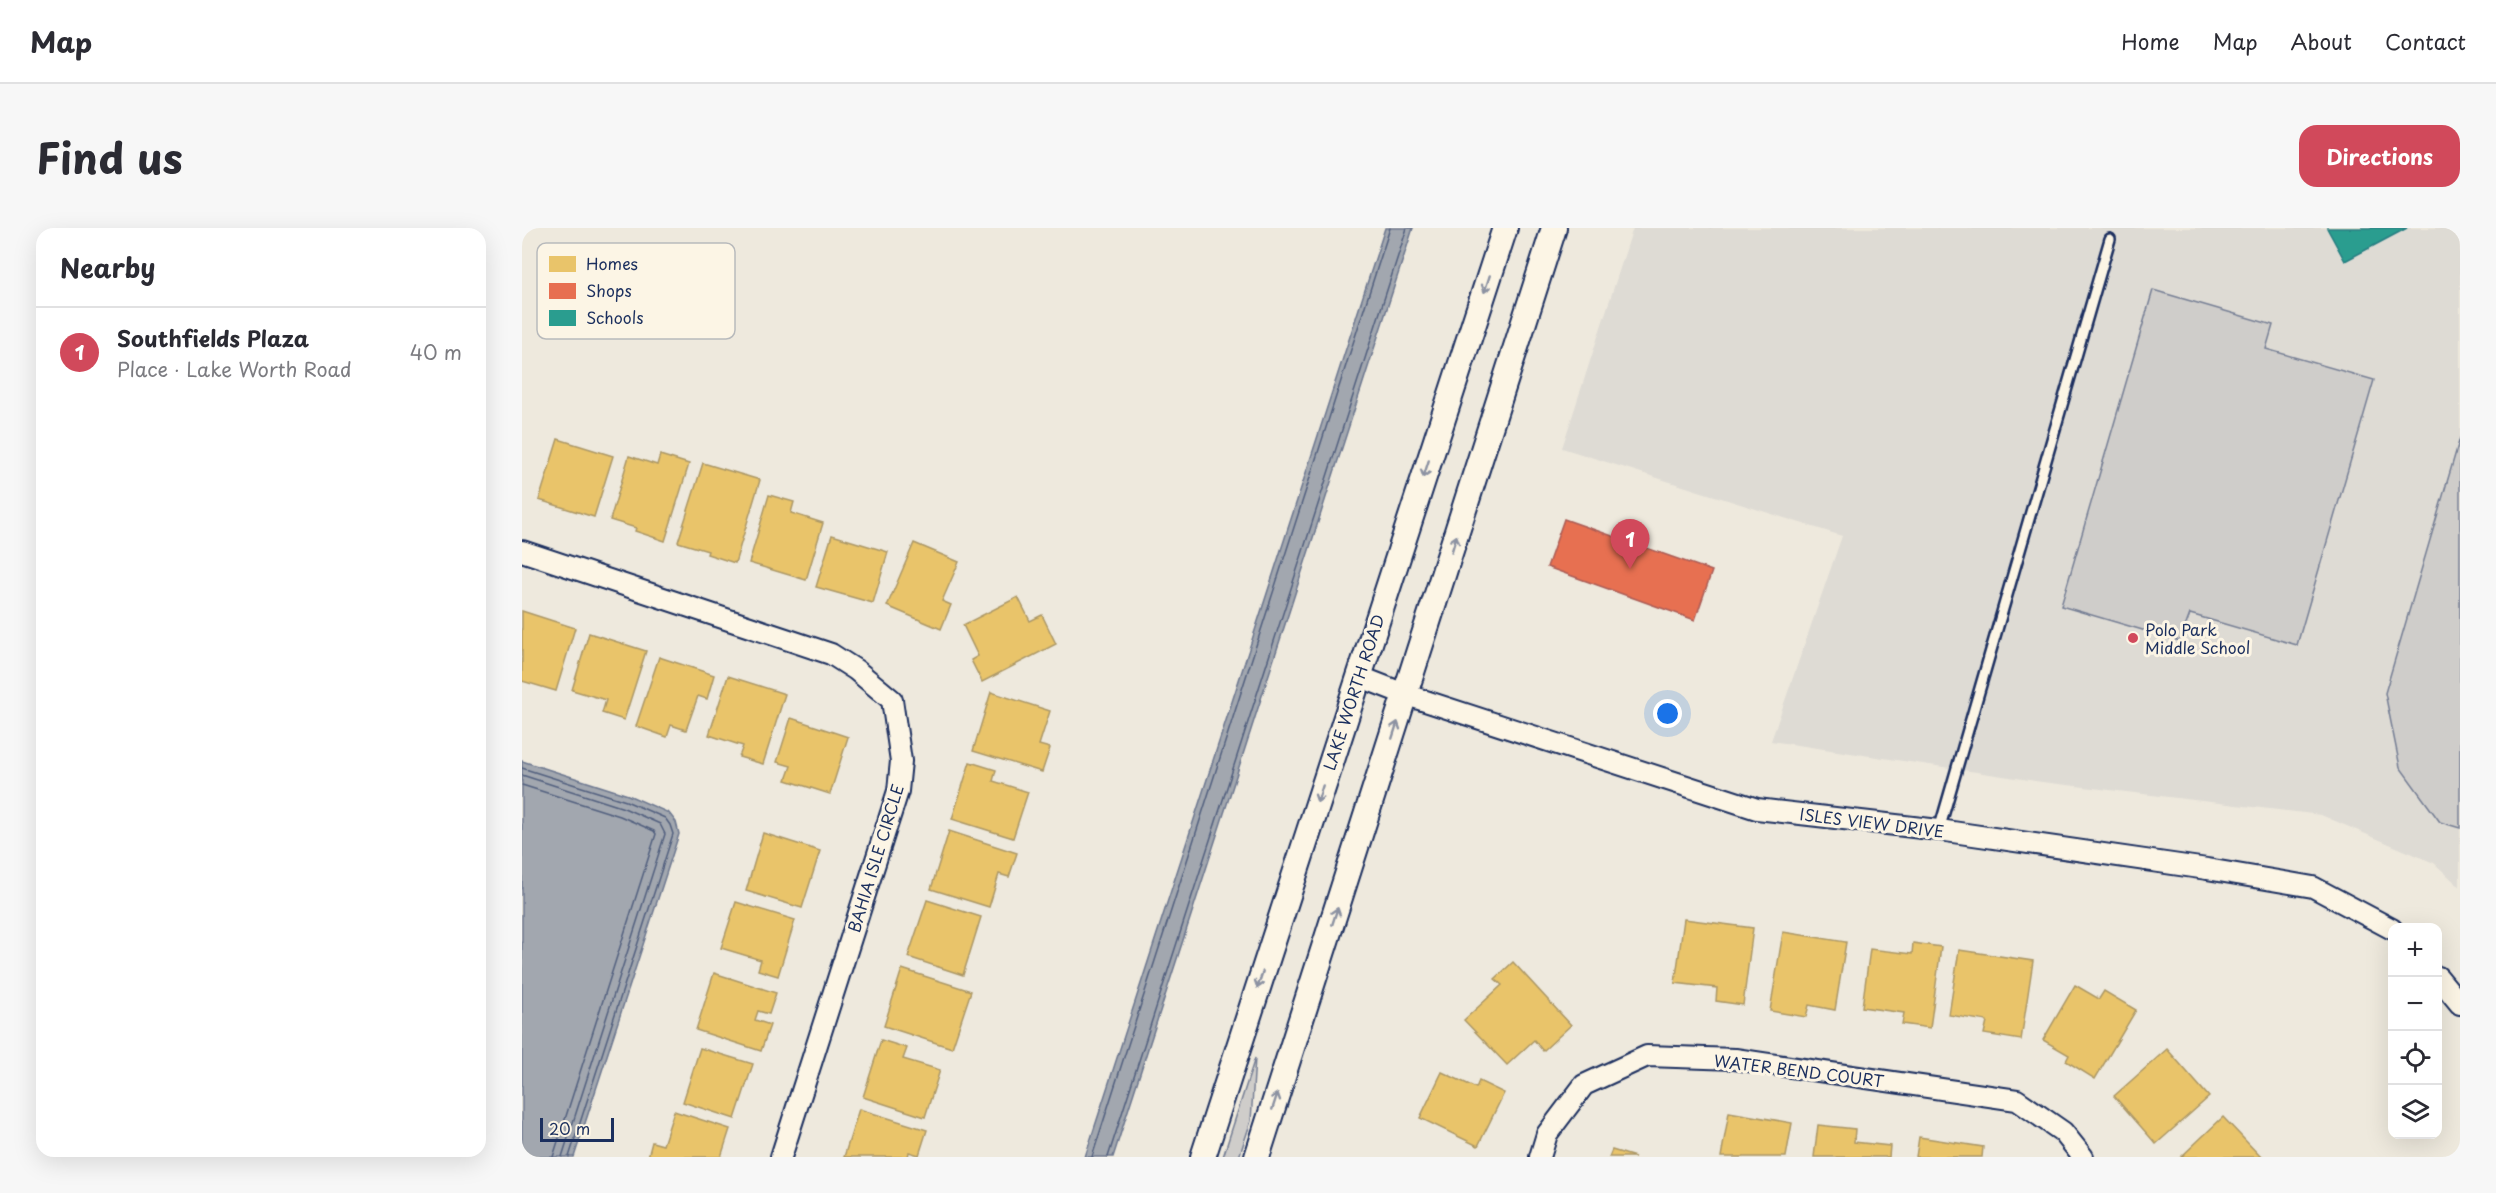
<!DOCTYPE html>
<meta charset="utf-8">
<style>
:root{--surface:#fff;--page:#f7f7f7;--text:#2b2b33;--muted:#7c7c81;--line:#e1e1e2;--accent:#d1495b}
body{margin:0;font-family:"Playpen Sans",sans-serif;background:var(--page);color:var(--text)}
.controls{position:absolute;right:18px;bottom:18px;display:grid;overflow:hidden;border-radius:12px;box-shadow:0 6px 24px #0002}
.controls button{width:54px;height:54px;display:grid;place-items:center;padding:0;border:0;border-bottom:2px solid var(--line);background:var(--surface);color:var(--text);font:30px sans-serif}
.scale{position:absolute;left:18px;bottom:15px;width:74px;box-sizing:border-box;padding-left:6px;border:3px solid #1b2f5e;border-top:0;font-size:16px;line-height:21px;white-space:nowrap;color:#1b2f5e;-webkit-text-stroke:4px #fcf5e5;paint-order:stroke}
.you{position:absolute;left:1146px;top:486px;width:21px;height:21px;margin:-15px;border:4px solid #fff;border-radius:50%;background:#1a73e8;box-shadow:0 0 0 9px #1a73e833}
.badge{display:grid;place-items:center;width:39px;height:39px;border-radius:50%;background:var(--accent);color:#fff;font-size:20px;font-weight:700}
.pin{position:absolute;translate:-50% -50px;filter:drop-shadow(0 2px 3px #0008)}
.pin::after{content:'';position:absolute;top:32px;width:21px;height:18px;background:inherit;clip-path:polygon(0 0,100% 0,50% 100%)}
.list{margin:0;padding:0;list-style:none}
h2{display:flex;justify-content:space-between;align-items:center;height:78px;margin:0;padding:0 24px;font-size:26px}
h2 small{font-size:20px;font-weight:400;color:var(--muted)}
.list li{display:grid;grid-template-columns:39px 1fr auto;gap:18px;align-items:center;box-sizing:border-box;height:90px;padding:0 24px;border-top:2px solid var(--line)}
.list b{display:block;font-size:22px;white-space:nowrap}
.list p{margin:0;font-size:20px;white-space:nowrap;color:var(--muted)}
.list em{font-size:20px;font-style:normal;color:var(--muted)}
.icon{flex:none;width:33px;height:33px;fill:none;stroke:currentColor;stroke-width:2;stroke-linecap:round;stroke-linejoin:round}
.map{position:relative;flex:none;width:1938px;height:929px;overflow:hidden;border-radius:18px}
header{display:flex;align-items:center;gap:36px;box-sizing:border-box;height:84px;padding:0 30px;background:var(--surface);border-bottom:2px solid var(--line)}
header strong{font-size:28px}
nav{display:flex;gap:33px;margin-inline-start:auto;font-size:21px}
.intro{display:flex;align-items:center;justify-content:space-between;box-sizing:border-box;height:144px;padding:0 36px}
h1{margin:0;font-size:42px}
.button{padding:15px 27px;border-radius:18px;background:var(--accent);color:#fff;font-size:21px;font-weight:700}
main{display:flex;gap:36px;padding:0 36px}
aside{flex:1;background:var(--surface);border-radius:18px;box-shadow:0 6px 24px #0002}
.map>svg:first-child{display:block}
.built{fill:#dedbd4}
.green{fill:#cfcdca;stroke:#757e94;stroke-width:1.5}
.water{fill:#a2a7af;stroke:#6c778f;stroke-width:1.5}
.homes{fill:#e9c46a;stroke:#ab9766;stroke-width:1.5}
.shops{fill:#e76f51;stroke:#aa5c55;stroke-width:1.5}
.schools{fill:#2a9d8f;stroke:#267c80;stroke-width:1.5}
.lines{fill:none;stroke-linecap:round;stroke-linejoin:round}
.shore{stroke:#515f7e;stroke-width:1.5}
.service-casing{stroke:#1b2f5e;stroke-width:14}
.minor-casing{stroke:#1b2f5e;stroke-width:24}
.tertiary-casing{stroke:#1b2f5e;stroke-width:28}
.service{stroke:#fcf5e5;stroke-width:9}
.minor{stroke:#fcf5e5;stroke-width:20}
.tertiary{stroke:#fcf5e5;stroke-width:24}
.oneway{stroke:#8c92a2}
.poi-dot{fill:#d1495b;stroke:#fcf5e5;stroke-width:2}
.labels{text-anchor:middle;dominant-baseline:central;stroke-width:6;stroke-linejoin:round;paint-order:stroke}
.poi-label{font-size:16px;fill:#1b2f5e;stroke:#fcf5e5;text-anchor:start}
.street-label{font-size:16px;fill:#1b2f5e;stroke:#fcf5e5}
.key{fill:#fcf5e5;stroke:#b8babc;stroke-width:1.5}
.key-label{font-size:16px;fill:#1b2f5e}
</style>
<header>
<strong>Map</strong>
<nav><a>Home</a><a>Map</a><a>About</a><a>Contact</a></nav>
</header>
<div class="intro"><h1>Find us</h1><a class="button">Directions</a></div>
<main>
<aside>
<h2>Nearby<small></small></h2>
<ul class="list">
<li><span class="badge">1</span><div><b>Southfields Plaza</b><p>Place · Lake Worth Road</p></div><em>40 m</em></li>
</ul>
</aside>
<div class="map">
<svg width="1938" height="929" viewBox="0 0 1938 929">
<rect width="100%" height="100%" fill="#eee9dd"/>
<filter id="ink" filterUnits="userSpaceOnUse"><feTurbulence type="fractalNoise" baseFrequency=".0167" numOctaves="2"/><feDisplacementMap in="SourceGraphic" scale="12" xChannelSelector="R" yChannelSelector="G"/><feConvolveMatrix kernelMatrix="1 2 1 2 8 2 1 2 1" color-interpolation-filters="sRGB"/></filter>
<g filter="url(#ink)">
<polygon class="built" points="1111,0 1938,0 1938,659 1912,635 1799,587 1520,554 1249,513 1320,308 1040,220"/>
<g class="green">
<polygon points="1631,62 1751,97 1744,121 1852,152 1775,417 1668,386 1658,413 1539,378"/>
<polygon points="1938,210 1938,600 1918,594 1878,539 1863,465"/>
<polygon points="733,830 729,893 717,929 701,929"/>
</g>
<g class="water">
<polygon points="863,0 891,0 591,929 563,929"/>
<polygon points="0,533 106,567 147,585 154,594 157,606 52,929 0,929"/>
</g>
<g class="homes">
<polygon points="36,211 91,228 72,289 17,272"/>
<polygon points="138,227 167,236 143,313 113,303 114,300 88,292 107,228 135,237"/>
<polygon points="181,235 238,252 213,335 185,326 186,323 156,314"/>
<polygon points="247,267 272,274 269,285 301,295 284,352 227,335"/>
<polygon points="310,307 366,324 351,375 294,359"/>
<polygon points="392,315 437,334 420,373 429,377 419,401 365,378"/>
<polygon points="496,369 508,393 520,387 534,416 460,454 449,432 456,428 441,397"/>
<polygon points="0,383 53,400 34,463 0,453"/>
<polygon points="67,405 124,423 102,492 80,485 84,472 50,462"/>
<polygon points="137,429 192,447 185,471 176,468 164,502 149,497 145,509 114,498"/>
<polygon points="206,448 263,466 241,536 217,529 221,518 187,507"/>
<polygon points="469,464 528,483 517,517 528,520 520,544 451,523"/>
<polygon points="269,490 326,509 308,566 264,552 269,538 255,534"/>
<polygon points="448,534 474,542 471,553 506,564 491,610 430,591"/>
<polygon points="427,603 495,625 487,649 477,646 467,679 409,661"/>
<polygon points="241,605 298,623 280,680 224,663"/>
<polygon points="405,672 459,689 441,747 386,729"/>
<polygon points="214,674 273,692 256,748 236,742 239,732 199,720"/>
<polygon points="1162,691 1231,700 1221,777 1194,773 1195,760 1153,755"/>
<polygon points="1261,704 1324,714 1313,782 1287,777 1284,789 1248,783"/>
<polygon points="1391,715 1419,719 1408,800 1380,796 1382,785 1340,779 1348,721 1390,726"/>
<polygon points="1437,722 1511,733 1499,812 1462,806 1465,793 1427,787"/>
<polygon points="991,734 1049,797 1021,823 1012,812 985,837 942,792 980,757 973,751"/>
<polygon points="380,741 449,763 430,820 362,798"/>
<polygon points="192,745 254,765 247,786 236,783 233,792 248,797 239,823 174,802"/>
<polygon points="1553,757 1577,771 1582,763 1614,782 1573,851 1544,833 1547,827 1521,812"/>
<polygon points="359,812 385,820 381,831 418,842 403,889 341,869"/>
<polygon points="178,820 231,836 213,891 161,874"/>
<polygon points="1645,821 1687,869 1634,916 1592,868"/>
<polygon points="920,844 954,860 957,853 982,865 956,918 898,890"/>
<polygon points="337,881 405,902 397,927 387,924 386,929 322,929"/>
<polygon points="152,883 208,901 199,929 126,929 130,914 141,917"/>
<polygon points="1207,884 1270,895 1264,929 1199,929"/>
<polygon points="1701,889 1739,929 1659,929"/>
<polygon points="1296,897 1333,901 1332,914 1368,918 1367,929 1292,929"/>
<polygon points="1397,909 1461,919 1460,929 1394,929"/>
<polygon points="1090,922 1113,929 1087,929"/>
</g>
<polygon class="shops" points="1042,291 1190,343 1173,392 1025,339"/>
<polygon class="schools" points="1805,0 1885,0 1823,33"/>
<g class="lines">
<g class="shore">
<polyline points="0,540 104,573 143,590 148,597 151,606 47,929"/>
<polyline points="0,547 102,580 138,596 143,606 40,929"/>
<polyline points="0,557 98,588 132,603 134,606 31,929"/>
<polyline points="570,929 868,0"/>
<polyline points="586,929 885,0"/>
</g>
<g class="service-casing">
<polyline id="service" points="1417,602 1588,11"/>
</g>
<g class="minor-casing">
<g id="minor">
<polyline points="0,323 309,426 334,442 370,472 379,533 376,563 259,929"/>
<polyline points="836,448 885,467 1235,581 1417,602 1685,641 1791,659 1870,701"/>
<polyline points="1916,749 1938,776"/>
<polyline points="1018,929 1025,906 1062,857 1125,828 1213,831 1495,872 1541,904 1561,929"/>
</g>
</g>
<g class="tertiary-casing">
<g id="tertiary">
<polyline points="681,929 983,0"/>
<polyline points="735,929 1032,0"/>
</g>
</g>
<use href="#service" class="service"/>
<use href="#minor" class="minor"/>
<use href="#tertiary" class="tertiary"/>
</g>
<defs><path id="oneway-shaft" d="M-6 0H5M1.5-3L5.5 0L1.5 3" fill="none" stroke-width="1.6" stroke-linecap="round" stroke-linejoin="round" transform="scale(1.5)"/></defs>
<g class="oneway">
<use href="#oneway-shaft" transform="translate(965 56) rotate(108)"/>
<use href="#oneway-shaft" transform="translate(904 241) rotate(108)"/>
<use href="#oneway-shaft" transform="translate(932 316) rotate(-73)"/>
<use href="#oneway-shaft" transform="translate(873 502) rotate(-72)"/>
<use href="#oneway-shaft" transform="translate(798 566) rotate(108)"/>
<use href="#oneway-shaft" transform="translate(813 688) rotate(-72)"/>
<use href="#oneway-shaft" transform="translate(738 752) rotate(108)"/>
<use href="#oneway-shaft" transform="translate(753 873) rotate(-72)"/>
</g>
</g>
<circle class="poi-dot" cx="1611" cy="410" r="6"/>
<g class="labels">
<g class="poi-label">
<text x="1623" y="401">Polo Park<tspan x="1623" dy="18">Middle School</tspan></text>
</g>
<g class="street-label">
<text transform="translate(831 464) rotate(-72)">LAKE WORTH ROAD</text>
<text transform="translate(1350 594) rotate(7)">ISLES VIEW DRIVE</text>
<text transform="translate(353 630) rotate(-73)">BAHIA ISLE CIRCLE</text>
<text transform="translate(1277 842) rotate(7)">WATER BEND COURT</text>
</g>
</g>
<rect x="15" y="15" width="198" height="96" rx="9" class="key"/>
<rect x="27" y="28" width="27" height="16" fill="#e9c46a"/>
<rect x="27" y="55" width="27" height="16" fill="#e76f51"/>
<rect x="27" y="82" width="27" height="16" fill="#2a9d8f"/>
<g class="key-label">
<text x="64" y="42">Homes</text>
<text x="64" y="69">Shops</text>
<text x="64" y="96">Schools</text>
</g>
</svg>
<div class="controls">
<button>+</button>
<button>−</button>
<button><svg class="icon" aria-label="locate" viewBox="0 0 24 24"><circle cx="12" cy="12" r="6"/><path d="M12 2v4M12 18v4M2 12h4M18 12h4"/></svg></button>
<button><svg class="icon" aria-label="layers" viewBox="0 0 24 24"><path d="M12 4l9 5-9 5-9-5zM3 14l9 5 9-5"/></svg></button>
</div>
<div class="scale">20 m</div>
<div class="you"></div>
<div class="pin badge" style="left:1108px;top:341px">1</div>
</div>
</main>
